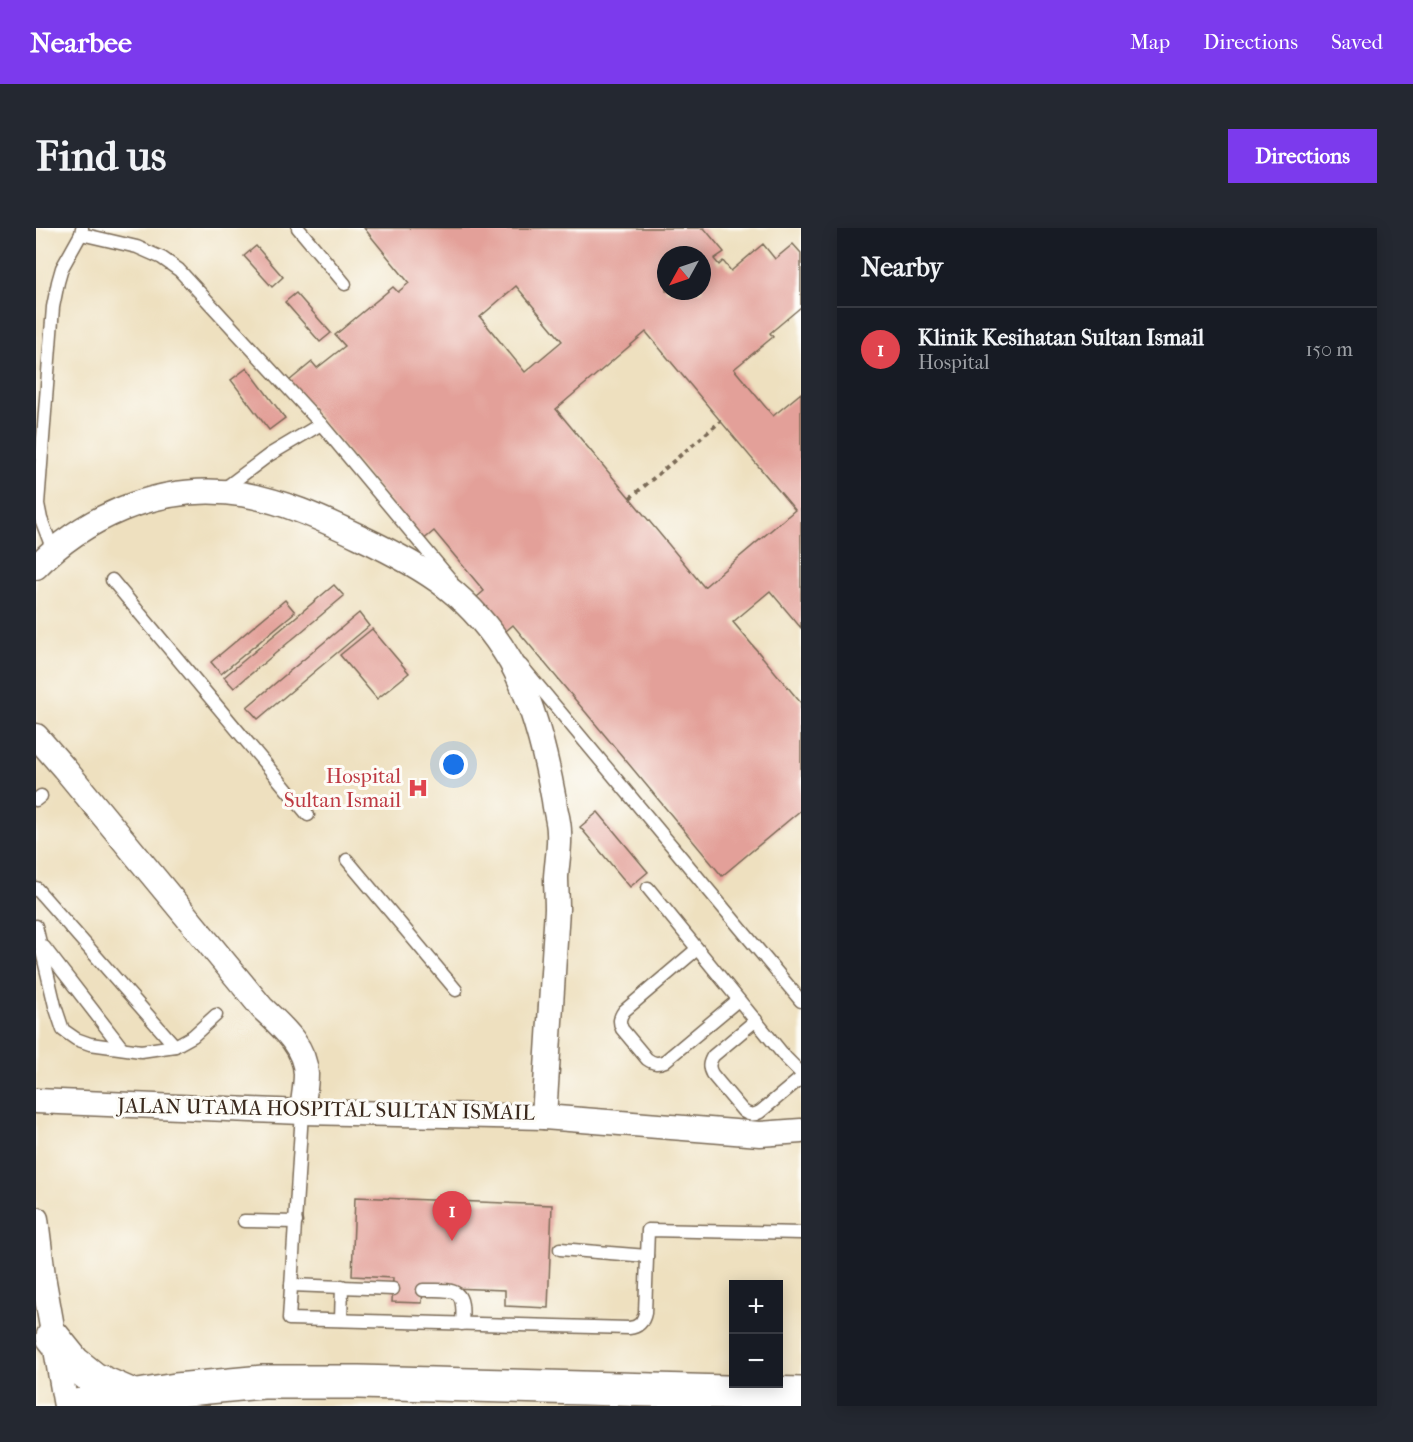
<!DOCTYPE html>
<meta charset="utf-8">
<style>
:root{--surface:#171b24;--page:#242831;--text:#f1f3f6;--muted:#9ea1a6;--line:#363941;--accent:#7c3aed}
body{margin:0;font-family:"IM FELL French Canon",serif;background:var(--page);color:var(--text)}
.controls{position:absolute;right:18px;bottom:18px;display:grid;overflow:hidden;border-radius:0px;box-shadow:0 3px 15px #0003}
.controls button{width:54px;height:54px;display:grid;place-items:center;padding:0;border:0;border-bottom:2px solid var(--line);background:var(--surface);color:var(--text);font:30px sans-serif}
.compass{position:absolute;left:621px;top:18px;width:54px;height:54px;border-radius:50%;background:var(--surface);box-shadow:0 3px 15px #0003;rotate:230deg}
.you{position:absolute;left:418px;top:537px;width:21px;height:21px;margin:-15px;border:4px solid #fff;border-radius:50%;background:#1a73e8;box-shadow:0 0 0 9px #1a73e833}
.badge{display:grid;place-items:center;width:39px;height:39px;border-radius:50%;background:var(--accent);color:#fff;font-size:20px;font-weight:700}
.pin{position:absolute;translate:-50% -50px;filter:drop-shadow(0 2px 3px #0008)}
.pin::after{content:'';position:absolute;top:32px;width:21px;height:18px;background:inherit;clip-path:polygon(0 0,100% 0,50% 100%)}
.list{margin:0;padding:0;list-style:none}
h2{display:flex;justify-content:space-between;align-items:center;height:78px;margin:0;padding:0 24px;font-size:26px}
h2 small{font-size:20px;font-weight:400;color:var(--muted)}
.list li{display:grid;grid-template-columns:39px 1fr auto;gap:18px;align-items:center;box-sizing:border-box;height:84px;padding:0 24px;border-top:2px solid var(--line)}
.list b{display:block;font-size:22px;white-space:nowrap}
.list p{margin:0;font-size:20px;white-space:nowrap;color:var(--muted)}
.list em{font-size:20px;font-style:normal;color:var(--muted)}
.map{position:relative;flex:none;width:765px;height:1178px;overflow:hidden;border-radius:0px}
header{display:flex;align-items:center;gap:36px;box-sizing:border-box;height:84px;padding:0 30px;background:var(--accent);color:#fff}
header strong{font-size:28px}
nav{display:flex;gap:33px;margin-inline-start:auto;font-size:21px}
.intro{display:flex;align-items:center;justify-content:space-between;box-sizing:border-box;height:144px;padding:0 36px}
h1{margin:0;font-size:42px}
.button{padding:15px 27px;border-radius:0px;background:var(--accent);color:#fff;font-size:21px;font-weight:700}
main{display:flex;gap:36px;padding:0 36px}
aside{flex:1;background:var(--surface);border-radius:0px;box-shadow:0 3px 15px #0003}
.map>svg:first-child{display:block}
.building{fill:#e3a099;fill-rule:evenodd}
.lines{fill:none;stroke-linecap:round;stroke-linejoin:round}
.lane-casing{stroke:#7a6a56;stroke-width:15}
.street-casing{stroke:#7a6a56;stroke-width:27}
.secondary-casing{stroke:#7a6a56;stroke-width:36}
.path{stroke:#7a6a56;stroke-width:4;stroke-dasharray:4.5 4.5;stroke-linecap:butt}
.lane{stroke:#fff;stroke-width:12}
.street{stroke:#fff;stroke-width:24}
.secondary{stroke:#fff;stroke-width:33}
.labels{text-anchor:middle;dominant-baseline:central;stroke-width:6;stroke-linejoin:round;paint-order:stroke}
.health-label{font-size:21px;fill:#be3a42;stroke:#fdfcf7;text-anchor:end}
.street-label{font-size:21px;fill:#3b2a1e;stroke:#fdfcf7}
</style>
<header>
<strong>Nearbee</strong>
<nav><a>Map</a><a>Directions</a><a>Saved</a></nav>
</header>
<div class="intro"><h1>Find us</h1><a class="button">Directions</a></div>
<main>
<div class="map">
<svg width="765" height="1178" viewBox="0 0 765 1178">
<rect width="100%" height="100%" fill="#fdfcf7"/>
<filter id="ink" filterUnits="userSpaceOnUse"><feTurbulence type="fractalNoise" baseFrequency=".0167" numOctaves="2"/><feDisplacementMap in="SourceGraphic" scale="12" xChannelSelector="R" yChannelSelector="G"/><feConvolveMatrix kernelMatrix="1 2 1 2 8 2 1 2 1" color-interpolation-filters="sRGB"/></filter>
<filter id="wash" filterUnits="userSpaceOnUse"><feTurbulence type="fractalNoise" baseFrequency=".008" numOctaves="4" result="noise"/><feDisplacementMap in="SourceGraphic" scale="24" xChannelSelector="R" yChannelSelector="G"/><feGaussianBlur stdDeviation="1.35" result="paint"/><feColorMatrix in="noise" values="0 0 0 0 0 0 0 0 0 0 0 0 0 0 0 0 0 1.4 0 .05"/><feComposite in="paint" operator="in"/></filter>
<g filter="url(#wash)">
<rect width="100%" height="100%" fill="#eee0bf"/>
<g id="blocks">
<g class="building">
<path d="M328,0H668L688,24L678,31L683,37L687,33L695,43L727,16L739,31L757,16L765,25V79L734,105L737,109L698,141L737,188L765,165V400L734,363L697,394L765,475V582L686,648L477,397L464,408L435,374L448,363L398,303L386,313L253,153L276,134L281,140L309,118L299,107L357,59L362,64L373,55ZM630,27H666V63H630ZM480,58L526,113L489,144L444,89ZM610,104L759,282L668,359L520,181Z"/>
<polygon points="220,18 247,49 236,59 208,28"/>
<polygon points="260,65 295,105 284,114 249,74"/>
<polygon points="211,140 249,190 233,202 195,152"/>
<polygon points="298,357 308,368 198,460 188,449"/>
<polygon points="249,372 259,384 185,446 175,434"/>
<polygon points="323,385 333,398 222,491 211,479"/>
<polygon points="336,401 373,445 341,471 304,427"/>
<polygon points="562,584 612,644 594,659 544,599"/>
<polygon points="319,969 516,977 512,1080 469,1078 469,1062 387,1059 386,1075 356,1074 357,1050 316,1048"/>
</g>
</g>
</g>
<g filter="url(#ink)">
<use href="#blocks" fill-opacity="0" stroke="#7a6a56" stroke-width="1.5"/>
<g class="lines">
<g class="lane-casing">
<g id="lane">
<polyline points="46,0 45,6 101,19 126,30 143,42 285,196 415,352"/>
<polyline points="262,0 309,56"/>
<polyline points="185,263 233,227 285,196"/>
<polyline points="17,322 5,291 2,276 17,79 22,54 26,40 45,6"/>
<polyline points="76,352 272,587"/>
<polyline points="485,437 765,773"/>
<polyline points="0,572 5,568"/>
<polyline points="311,632 420,762"/>
<polyline points="0,660 139,818"/>
<polyline points="612,660 750,830 765,845"/>
<polyline points="0,698 19,778 27,802 40,811 54,816 105,823 139,818 157,808 180,787"/>
<polyline points="8,719 86,820"/>
<path d="M661,721L588,783C583,790 583,794 586,801L611,831C618,836 622,836 629,833L702,772"/>
<path d="M720,792L677,828C673,835 672,839 676,846L707,883C713,887 717,888 724,884L765,850"/>
<path d="M266,884L253,1091L593,1100C602,1099 607,1095 609,1085L612,1002L765,1005"/>
<polyline points="208,993 260,994"/>
<polyline points="524,1021 611,1028"/>
<polyline points="255,1057 357,1061"/>
<path d="M387,1062C419,1062 429,1058 426,1096"/>
<polyline points="305,1092 306,1058"/>
</g>
</g>
<g class="street-casing">
<g id="street">
<path d="M0,339C25,313 52,295 86,281C176,245 241,269 324,309C392,341 436,368 475,434C497,474 510,528 518,572C519,583 523,593 523,604C524,619 521,634 520,649C520,659 521,670 521,681L508,889L266,884L0,873"/>
<path d="M0,508L28,540L226,780C245,798 269,818 270,846C270,859 267,872 266,884"/>
<polyline points="508,889 724,906 765,903"/>
<polyline points="0,991 7,1048 30,1178"/>
</g>
</g>
<g class="secondary-casing">
<g id="secondary">
<polyline points="17,1109 38,1135 58,1151 97,1168"/>
<polyline points="39,1178 140,1162 227,1154 323,1154 765,1166"/>
</g>
</g>
<polyline class="path" points="594,270 685,193"/>
<use href="#lane" class="lane"/>
<use href="#street" class="street"/>
<use href="#secondary" class="secondary"/>
</g>
</g>
<defs>
<g id="hospital-bare" transform="scale(1.62)"><path d="M-5-5h3v3.5h4V-5h3V5h-3V1.5h-4V5h-3Z" fill="#e0444e" stroke="#fdfcf7" stroke-width="2.5" paint-order="stroke"/></g>
</defs>
<g fill-rule="evenodd">
<use href="#hospital-bare" x="382" y="560"/>
</g>
<g class="labels">
<g class="health-label">
<text x="365" y="548">Hospital<tspan x="365" dy="24">Sultan Ismail</tspan></text>
</g>
<g class="street-label">
<text transform="translate(290 881) rotate(1)">JALAN UTAMA HOSPITAL SULTAN ISMAIL</text>
</g>
</g>
</svg>
<div class="controls">
<button>+</button>
<button>−</button>
</div>
<svg class="compass" viewBox="-18 -18 36 36"><path d="M0-13l5 13h-10z" fill="#e53935"/><path d="M0 13l5-13h-10z" fill="#9ea1a6"/></svg>
<div class="you"></div>
<div class="pin badge" style="left:416px;top:1013px;background:#e0444e">1</div>
</div>
<aside>
<h2>Nearby<small></small></h2>
<ul class="list">
<li><span class="badge" style="background:#e0444e">1</span><div><b>Klinik Kesihatan Sultan Ismail</b><p>Hospital</p></div><em>150 m</em></li>
</ul>
</aside>
</main>
